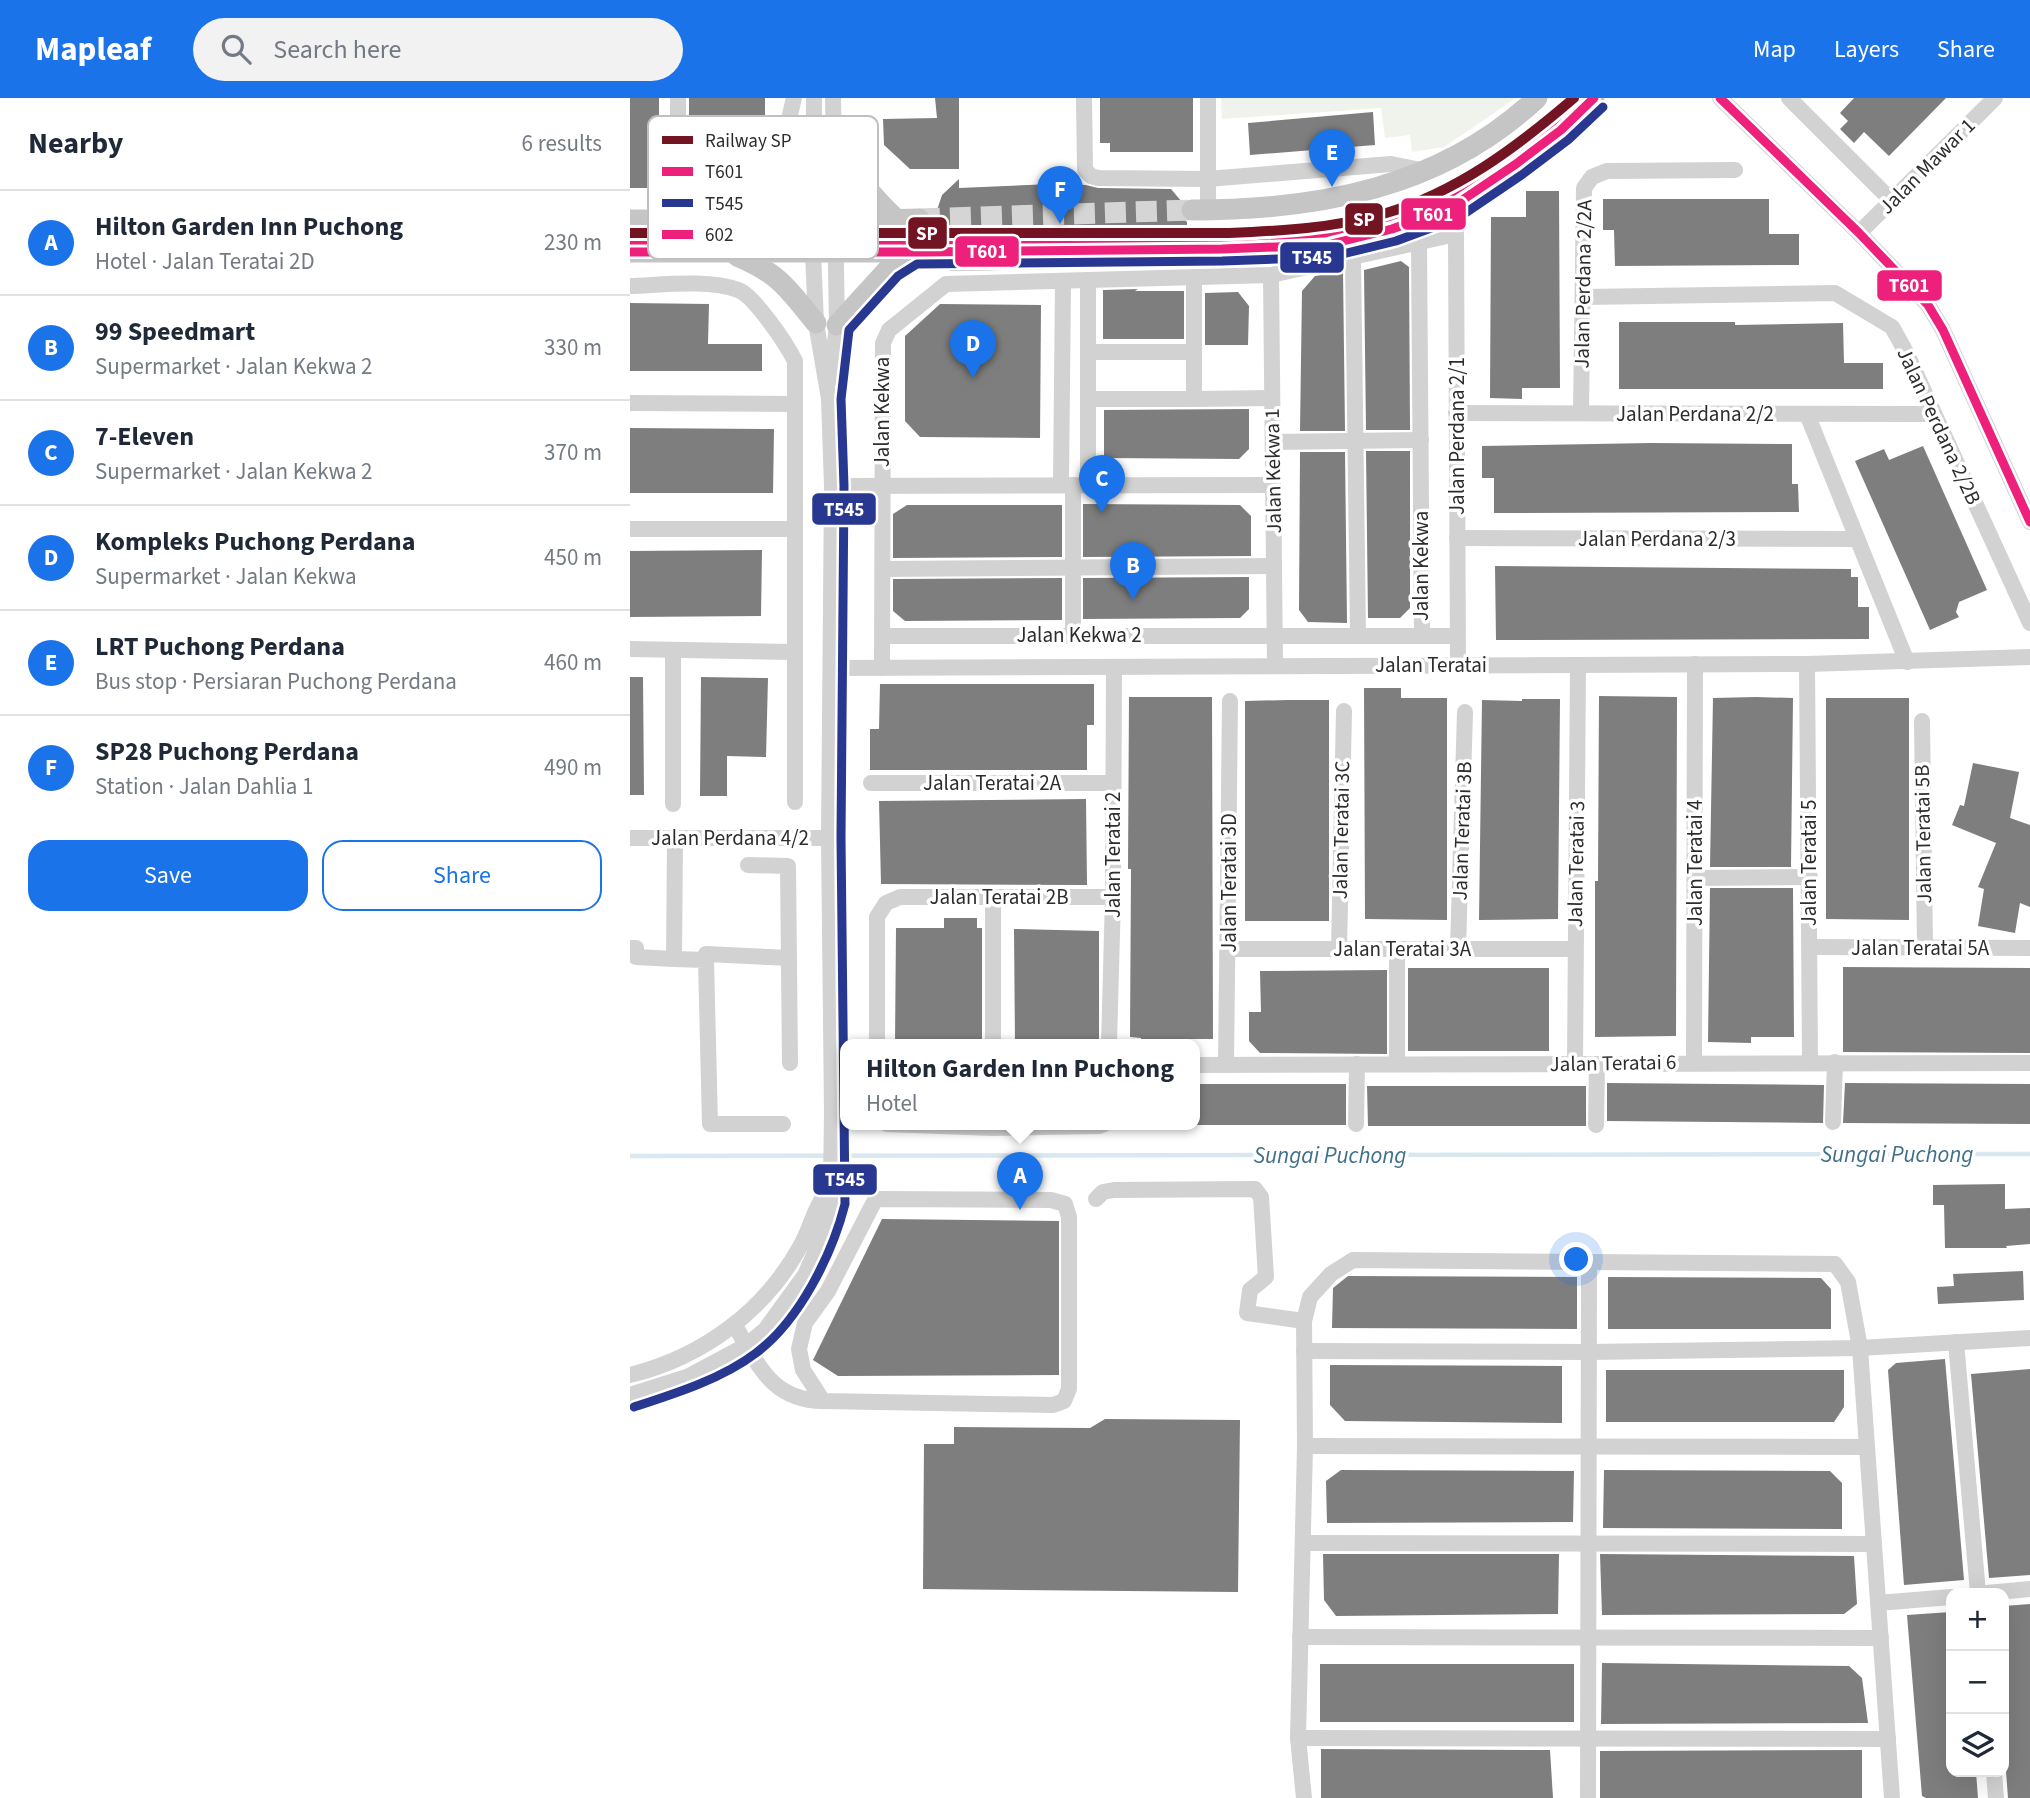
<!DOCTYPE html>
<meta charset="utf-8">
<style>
:root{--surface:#fff;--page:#f2f2f3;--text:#1f2937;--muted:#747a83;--line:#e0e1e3;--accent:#1a73e8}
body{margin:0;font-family:"Source Sans 3",sans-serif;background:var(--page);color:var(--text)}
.controls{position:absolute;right:21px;bottom:21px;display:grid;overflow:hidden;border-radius:14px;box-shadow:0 7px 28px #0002}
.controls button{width:63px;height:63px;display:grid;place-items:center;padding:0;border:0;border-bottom:2px solid var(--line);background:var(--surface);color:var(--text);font:35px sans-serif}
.you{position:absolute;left:947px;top:1162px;width:24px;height:24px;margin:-18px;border:5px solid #fff;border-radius:50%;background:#1a73e8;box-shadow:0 0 0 10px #1a73e833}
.badge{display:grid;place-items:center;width:46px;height:46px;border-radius:50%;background:var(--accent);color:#fff;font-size:23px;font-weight:700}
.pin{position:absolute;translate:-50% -58px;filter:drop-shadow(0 2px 4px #0008)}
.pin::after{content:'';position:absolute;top:37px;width:24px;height:21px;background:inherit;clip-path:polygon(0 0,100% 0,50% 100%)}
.popup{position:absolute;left:210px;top:941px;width:360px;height:91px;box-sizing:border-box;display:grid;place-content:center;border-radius:14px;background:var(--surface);filter:drop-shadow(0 2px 5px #0005);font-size:23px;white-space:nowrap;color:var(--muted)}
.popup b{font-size:26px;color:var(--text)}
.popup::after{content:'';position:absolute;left:50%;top:100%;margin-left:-14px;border:14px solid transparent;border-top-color:var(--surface)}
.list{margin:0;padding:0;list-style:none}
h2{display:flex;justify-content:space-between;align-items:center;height:91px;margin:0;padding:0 28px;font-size:30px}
h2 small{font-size:23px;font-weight:400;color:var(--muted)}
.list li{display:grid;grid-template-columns:46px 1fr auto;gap:21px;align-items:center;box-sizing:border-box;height:105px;padding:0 28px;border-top:2px solid var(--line)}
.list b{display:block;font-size:26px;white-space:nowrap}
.list p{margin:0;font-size:23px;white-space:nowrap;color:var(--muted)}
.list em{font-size:23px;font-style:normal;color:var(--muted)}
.actions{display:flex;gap:14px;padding:21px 28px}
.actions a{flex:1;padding:16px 0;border:2px solid var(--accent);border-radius:21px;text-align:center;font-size:24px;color:var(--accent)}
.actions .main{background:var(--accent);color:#fff}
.icon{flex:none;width:38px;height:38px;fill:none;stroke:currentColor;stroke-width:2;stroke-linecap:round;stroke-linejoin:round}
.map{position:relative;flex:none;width:1400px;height:1700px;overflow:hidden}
header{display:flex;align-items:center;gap:42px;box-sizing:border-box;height:98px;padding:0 35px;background:var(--accent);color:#fff}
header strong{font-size:33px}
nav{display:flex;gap:38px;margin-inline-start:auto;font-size:24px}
.search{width:490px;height:63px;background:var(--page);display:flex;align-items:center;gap:18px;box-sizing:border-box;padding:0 24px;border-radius:38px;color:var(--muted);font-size:26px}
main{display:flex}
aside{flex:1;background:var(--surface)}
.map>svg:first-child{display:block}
.green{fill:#f0f3eb}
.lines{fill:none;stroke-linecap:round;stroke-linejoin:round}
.stream{stroke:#d8e7f0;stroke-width:4.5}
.building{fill:#7e7e7e}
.major-tunnel{stroke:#d5d5d5;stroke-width:21;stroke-dasharray:21 10;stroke-linecap:butt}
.minor{stroke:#d2d2d2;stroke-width:16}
.major{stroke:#c5c5c5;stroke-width:21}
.bus-1-casing{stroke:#fff;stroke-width:14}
.bus-2-casing{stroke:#fff;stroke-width:14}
.bus-3-casing{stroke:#fff;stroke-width:14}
.bus-1{stroke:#ed207b;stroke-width:9}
.bus-2{stroke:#283890;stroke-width:9}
.bus-3{stroke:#ed207b;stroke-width:9}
.rail-1-casing{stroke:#fff;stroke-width:16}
.rail-1{stroke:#721422;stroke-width:10}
.labels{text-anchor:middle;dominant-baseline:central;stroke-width:7;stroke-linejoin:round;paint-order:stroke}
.street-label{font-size:21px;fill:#2d2d2d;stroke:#fff}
.water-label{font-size:23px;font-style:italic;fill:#3f6f8b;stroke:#fff}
.key{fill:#fff;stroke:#c0c0c0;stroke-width:2}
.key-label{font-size:19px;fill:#2d2d2d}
.line-badge{stroke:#fff;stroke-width:2.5}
.badge-label{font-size:19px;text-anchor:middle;font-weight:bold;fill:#fff}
</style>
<header>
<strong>Mapleaf</strong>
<div class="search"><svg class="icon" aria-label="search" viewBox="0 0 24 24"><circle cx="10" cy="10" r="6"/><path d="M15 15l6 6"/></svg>Search here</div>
<nav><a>Map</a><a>Layers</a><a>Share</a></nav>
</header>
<main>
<aside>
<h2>Nearby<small>6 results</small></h2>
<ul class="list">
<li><span class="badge">A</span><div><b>Hilton Garden Inn Puchong</b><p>Hotel · Jalan Teratai 2D</p></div><em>230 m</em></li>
<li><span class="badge">B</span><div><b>99 Speedmart</b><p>Supermarket · Jalan Kekwa 2</p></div><em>330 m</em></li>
<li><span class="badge">C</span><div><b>7-Eleven</b><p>Supermarket · Jalan Kekwa 2</p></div><em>370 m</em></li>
<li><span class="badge">D</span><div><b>Kompleks Puchong Perdana</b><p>Supermarket · Jalan Kekwa</p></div><em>450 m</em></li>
<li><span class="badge">E</span><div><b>LRT Puchong Perdana</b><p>Bus stop · Persiaran Puchong Perdana</p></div><em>460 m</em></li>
<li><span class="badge">F</span><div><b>SP28 Puchong Perdana</b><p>Station · Jalan Dahlia 1</p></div><em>490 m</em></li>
</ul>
<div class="actions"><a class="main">Save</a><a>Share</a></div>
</aside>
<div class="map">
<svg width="1400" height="1700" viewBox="0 0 1400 1700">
<rect width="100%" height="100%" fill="#fff"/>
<polygon class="green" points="591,0 886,0 814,49 782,54 780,37 755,40 751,10 592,21"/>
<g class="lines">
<polyline class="stream" points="0,1058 1400,1056"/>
</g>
<g class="building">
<rect x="0" y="0" width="29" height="90"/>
<polygon points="59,0 135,0 135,22 122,22 122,30 102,30 102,39 59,39"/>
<polygon points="305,0 329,0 329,71 280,71 254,47 253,21 307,20"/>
<polygon points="470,0 563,0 563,54 480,54 480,45 470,45"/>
<polygon points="1224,0 1316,0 1259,58 1234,34 1224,45 1210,31 1218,23 1210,15"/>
<polygon points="743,14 745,47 620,57 618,25"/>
<polygon points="329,81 329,90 421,86 456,87 468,90 541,91 552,104 549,113 551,119 557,124 557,139 545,140 539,146 539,158 547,164 540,169 321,173 312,168 307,158 308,153 304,145 304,121 312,97"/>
<polygon points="896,93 929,93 930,290 892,290 892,301 860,300 861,119 896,119"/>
<polygon points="973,101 1139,101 1139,136 1169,136 1169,167 985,168 984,132 973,132"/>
<polygon points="771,163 779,169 780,332 736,332 734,172"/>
<polygon points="713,173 715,333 670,333 672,193 685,178"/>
<polygon points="508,191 505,193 554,193 554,241 473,241 473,192"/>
<polygon points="608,194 619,208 618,247 575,247 575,195"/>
<polygon points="0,205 79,206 78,246 132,246 132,273 0,273"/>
<polygon points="310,206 411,207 410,340 290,339 275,323 275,238"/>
<polygon points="989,224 1105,224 1105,227 1213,225 1214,265 1253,265 1253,291 989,291"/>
<polygon points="619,311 619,351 609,361 474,360 474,312"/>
<polygon points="0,330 144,331 143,395 0,395"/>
<polygon points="1021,345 1162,346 1162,386 1168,386 1169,414 864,415 864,380 852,380 852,348"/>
<polygon points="1293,348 1357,492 1329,504 1326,514 1329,519 1300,532 1225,363 1254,351 1259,362"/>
<polygon points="736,353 780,353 780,510 770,520 738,520"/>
<polygon points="670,354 715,354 717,525 678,524 669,512"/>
<polygon points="453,406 610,407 621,418 621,458 453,459"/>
<polygon points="277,407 432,407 432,459 263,460 263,416"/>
<polygon points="132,452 131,518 0,519 0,453"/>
<polygon points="865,468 1221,471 1221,479 1228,479 1228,509 1239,509 1239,541 866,542"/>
<polygon points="619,479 619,511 610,520 453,521 453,480"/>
<polygon points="432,480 432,522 275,523 263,513 263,481"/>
<polygon points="0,579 13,579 14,697 0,697"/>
<polygon points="71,579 138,580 136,659 97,658 97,698 70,698"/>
<polygon points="250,586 464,586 464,627 457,627 457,672 240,672 240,631 249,631"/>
<polygon points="734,590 771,590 771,600 817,600 817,822 735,821"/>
<polygon points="969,598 1047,599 1046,938 965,939 965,783 968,783"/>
<polygon points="499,599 582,599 583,941 538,941 538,946 511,946 511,940 500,939 501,771 498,771"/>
<polygon points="1126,599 1163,600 1161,769 1080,769 1083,600"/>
<polygon points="1196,600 1279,600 1279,822 1196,821"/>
<polygon points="892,601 930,601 928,821 849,822 852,602 892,603"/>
<polygon points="658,602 699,602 699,823 615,823 615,603"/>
<polygon points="1343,665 1389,674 1380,720 1400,727 1400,809 1390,805 1385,835 1348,828 1354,791 1348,789 1366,745 1322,727 1330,707 1334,708"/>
<polygon points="456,701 457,787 251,786 249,703"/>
<polygon points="1080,790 1163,790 1164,939 1121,939 1121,945 1078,944"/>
<polygon points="314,820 347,820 347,830 352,830 352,946 265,946 266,830 314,830"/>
<polygon points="384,831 469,833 469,946 385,946"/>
<polygon points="1213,869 1400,870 1400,955 1213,954"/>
<rect x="778" y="870" width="141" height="83"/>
<polygon points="757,872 757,956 630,955 619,943 619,914 631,914 630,873"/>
<polygon points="977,985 1194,987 1193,1025 977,1023"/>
<polygon points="1215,985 1400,986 1400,1026 1213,1025"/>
<rect x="565" y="986" width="151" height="41"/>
<polygon points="737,988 956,988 956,1028 738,1028"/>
<polygon points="1375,1086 1375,1111 1400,1110 1400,1146 1376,1148 1377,1150 1315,1150 1314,1107 1303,1107 1303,1087"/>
<polygon points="252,1121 429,1123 429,1277 208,1278 183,1262"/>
<polygon points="1393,1173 1394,1202 1308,1206 1307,1189 1324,1188 1323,1176"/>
<polygon points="718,1178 947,1179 947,1231 702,1230 703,1190"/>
<polygon points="978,1179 1191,1180 1201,1191 1201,1231 978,1231"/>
<polygon points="1315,1261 1334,1482 1274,1487 1258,1272 1266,1265"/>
<polygon points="700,1267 932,1268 932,1325 715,1323 700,1307"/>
<polygon points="1400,1271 1400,1477 1359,1480 1341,1276"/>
<polygon points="976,1272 1214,1272 1214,1309 1204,1324 976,1324"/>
<polygon points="475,1321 610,1322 608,1494 293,1491 294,1346 324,1346 324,1329 460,1330"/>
<polygon points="711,1372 944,1373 943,1424 697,1425 696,1383"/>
<polygon points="974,1372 1200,1373 1212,1385 1212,1431 973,1430"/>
<polygon points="693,1456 929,1456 928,1516 706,1518 694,1502"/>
<polygon points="970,1456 1224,1458 1227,1506 1214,1516 972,1517"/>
<polygon points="1400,1506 1400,1700 1378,1700 1374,1647 1374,1508"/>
<polygon points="1321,1514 1321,1674 1346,1674 1348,1700 1296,1700 1292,1698 1277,1517"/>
<polygon points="972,1565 1219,1568 1232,1580 1238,1625 971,1626"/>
<rect x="690" y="1566" width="254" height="58"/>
<polygon points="691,1651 920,1652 923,1700 691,1700"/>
<polygon points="1232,1652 1232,1700 970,1700 970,1653"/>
</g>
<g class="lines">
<g class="major-tunnel">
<polyline points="289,121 562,112"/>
<polyline points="295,154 551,152"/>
</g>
<g class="minor">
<polyline points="48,0 48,66 65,80 94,80 119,65 159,21 164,0"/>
<polyline points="454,0 455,72 461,78 468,80 577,81 761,66 796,73"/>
<polyline points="578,0 578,112"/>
<polyline points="1090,0 1229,135 1298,207 1313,232 1400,424"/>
<polyline points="1159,0 1262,103"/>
<polyline points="822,109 826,136 828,567"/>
<polyline points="1229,135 1365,0"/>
<polyline points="789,146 792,538"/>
<polyline points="723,160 728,537"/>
<polyline points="641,177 645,568"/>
<path d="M0,188C32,187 78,181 108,192C124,197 157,247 165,263V704"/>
<polyline points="954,199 1205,195 1262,229 1277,256 1400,525"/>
<polyline points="458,254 564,254 564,179"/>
<polyline points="201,281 207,227 203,0"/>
<polyline points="458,301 564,301 564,254"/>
<polyline points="564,301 642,300"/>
<polyline points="0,305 165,306"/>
<polyline points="826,315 1304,316"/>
<polyline points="951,315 954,90 962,79 977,73 1105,72"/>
<polyline points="1177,316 1277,564"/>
<polyline points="643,344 791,342"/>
<polyline points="431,387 433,183"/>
<polyline points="443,387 443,537"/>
<polyline points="458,387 458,182"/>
<polyline points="202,388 643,387"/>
<polyline points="0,431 165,431"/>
<polyline points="827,440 1227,441"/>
<polyline points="253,471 644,468"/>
<polyline points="253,538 827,538"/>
<polyline points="0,551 165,554"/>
<polyline points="43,552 43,706"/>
<polyline points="1177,566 1180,964"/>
<polyline points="201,570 1177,566 1400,559"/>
<polyline points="252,570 253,245 259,232 316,186 641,177 826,136"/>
<polyline points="1292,623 1295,850"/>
<polyline points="241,685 483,685"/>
<polyline points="0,740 199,740"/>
<polyline points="118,767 158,768 160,965"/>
<polyline points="1065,780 1180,779"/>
<polyline points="363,799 363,946"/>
<polyline points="1180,849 1400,850"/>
<polyline points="0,850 6,850 6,859 44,861 45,740"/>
<polyline points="599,851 945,851"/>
<polyline points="709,851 714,613"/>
<polyline points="828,851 835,614"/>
<polyline points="44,861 76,862 80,1026 153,1026"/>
<polyline points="76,862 76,856 159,860"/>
<polyline points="247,946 247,819 256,805 270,799 483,799"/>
<polyline points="479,946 483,799 484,569"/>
<polyline points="1064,964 1065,566"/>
<polyline points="767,966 767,851"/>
<polyline points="945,966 948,567"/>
<polyline points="565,967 1400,965"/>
<polyline points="596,967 600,603"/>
<polyline points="1203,1024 1205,964"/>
<polyline points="257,1026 363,1030 469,1028 474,1026"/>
<polyline points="726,1026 727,966"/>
<polyline points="966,1027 967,966"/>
<polyline points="466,1101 473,1094 484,1092 625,1091 631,1099 636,1179 620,1192 617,1215 674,1223"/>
<path d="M105,1228C129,1267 141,1302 193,1303L423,1307L434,1303L439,1291V1119L435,1106L421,1102L248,1101L244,1104L198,1193L175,1225L169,1251L173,1272L193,1303"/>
<polyline points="1326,1244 1348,1495"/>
<polyline points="674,1253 959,1254 1230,1250 1400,1240"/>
<path d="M0,1277C73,1259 135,1213 171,1147C182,1127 185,1106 201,1089"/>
<polyline points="0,1297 57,1279 117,1247 135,1232 175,1177 197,1127 203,1104 201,1089 202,1014 199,740 202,388 199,301 186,225 183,155 184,0"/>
<polyline points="675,1348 1237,1349"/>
<polyline points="673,1445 1244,1446"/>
<polyline points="1357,1495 1400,1491"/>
<polyline points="1248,1505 1321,1499"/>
<polyline points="670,1539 1251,1540"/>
<polyline points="668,1640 1258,1641"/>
<polyline points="1364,1674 1366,1700"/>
<polyline points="674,1700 668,1640 675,1348 674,1223 680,1199 701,1176 723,1162 1205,1166 1218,1184 1230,1250 1262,1700"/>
<polyline points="958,1700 959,1164"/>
</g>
<g class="major">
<path d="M202,41C221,72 240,97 266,121"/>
<path d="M562,112C689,112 811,90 907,0"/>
<polyline points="0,122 206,123 289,121"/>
<polyline points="111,123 154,80 184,40"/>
<path d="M551,152C599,151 649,153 696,147C728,142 796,123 824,107C875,78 922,41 964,0"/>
<polyline points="0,154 295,154"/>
<path d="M107,158C150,176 158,191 186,225"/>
<polyline points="207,227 260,169 283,154"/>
</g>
<g class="bus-1-casing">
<g id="bus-1">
<polyline points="1090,0 1229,135 1298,207 1313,232 1400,424"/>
<polyline points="0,154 295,154 592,151 697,147 762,131 822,109 886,66 931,32 964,0"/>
</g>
</g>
<g class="bus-2-casing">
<path id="bus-2" d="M4,1309C44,1296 92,1281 126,1255C169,1223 202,1157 215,1106L211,740L214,388L211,301L219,232L268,178L287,166L592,163L700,159L766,143L828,120L893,76L938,42L973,9"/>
</g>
<g class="bus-3-casing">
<polyline id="bus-3" points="0,142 295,142 592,139 695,135 758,119 816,98 879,56 923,23 946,0"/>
</g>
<use href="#bus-1" class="bus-1"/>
<use href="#bus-2" class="bus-2"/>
<use href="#bus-3" class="bus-3"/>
<g class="rail-1-casing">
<path id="rail-1" d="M0,135H599C651,133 703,130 753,116C826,95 887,49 944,0"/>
</g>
<use href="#rail-1" class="rail-1"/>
</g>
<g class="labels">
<g class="street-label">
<text transform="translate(1297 68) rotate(-45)">Jalan Mawar 1</text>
<text transform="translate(953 186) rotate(-89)">Jalan Perdana 2/2A</text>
<text transform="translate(252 314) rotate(-90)">Jalan Kekwa</text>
<text x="1065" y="316">Jalan Perdana 2/2</text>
<text transform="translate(1309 328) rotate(65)">Jalan Perdana 2/2B</text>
<text transform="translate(827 338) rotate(-90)">Jalan Perdana 2/1</text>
<text transform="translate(643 373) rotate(-91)">Jalan Kekwa 1</text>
<text x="1027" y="441">Jalan Perdana 2/3</text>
<text transform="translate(791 468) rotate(-90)">Jalan Kekwa</text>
<text x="449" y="537">Jalan Kekwa 2</text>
<text x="801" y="567">Jalan Teratai</text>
<text x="362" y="685">Jalan Teratai 2A</text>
<text transform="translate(711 732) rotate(-89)">Jalan Teratai 3C</text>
<text transform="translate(832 733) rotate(-88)">Jalan Teratai 3B</text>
<text transform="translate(1293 736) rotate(-91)">Jalan Teratai 5B</text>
<text x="100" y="740">Jalan Perdana 4/2</text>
<text transform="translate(483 757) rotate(-90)">Jalan Teratai 2</text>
<text transform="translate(1065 765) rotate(-90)">Jalan Teratai 4</text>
<text transform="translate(1179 765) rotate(-90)">Jalan Teratai 5</text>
<text transform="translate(946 766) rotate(-89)">Jalan Teratai 3</text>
<text transform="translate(599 785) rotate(-90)">Jalan Teratai 3D</text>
<text x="369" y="799">Jalan Teratai 2B</text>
<text x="1290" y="850">Jalan Teratai 5A</text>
<text x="772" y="851">Jalan Teratai 3A</text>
<text transform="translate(983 965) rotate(-1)">Jalan Teratai 6</text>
</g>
<g class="water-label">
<text x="1267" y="1056">Sungai Puchong</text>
<text x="700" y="1057">Sungai Puchong</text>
</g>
</g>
<rect x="18" y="18" width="230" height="143" rx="10" class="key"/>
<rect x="32" y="38" width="31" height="8" fill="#721422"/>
<rect x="32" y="69" width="31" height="9" fill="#ed207b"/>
<rect x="32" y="101" width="31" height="8" fill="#283890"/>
<rect x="32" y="132" width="31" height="9" fill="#ed207b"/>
<g class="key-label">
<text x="75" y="49">Railway SP</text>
<text x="75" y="80">T601</text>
<text x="75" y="112">T545</text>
<text x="75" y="143">602</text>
</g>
<g class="line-badge">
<rect x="770" y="99" width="67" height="34" rx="7" fill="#ed207b"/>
<rect x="714" y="104" width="40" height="34" rx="7" fill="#721422"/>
<rect x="277" y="118" width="41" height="34" rx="7" fill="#721422"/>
<rect x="324" y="137" width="66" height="33" rx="7" fill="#ed207b"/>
<rect x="649" y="143" width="66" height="33" rx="7" fill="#283890"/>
<rect x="1246" y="171" width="67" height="33" rx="7" fill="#ed207b"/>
<rect x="181" y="394" width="66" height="34" rx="7" fill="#283890"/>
<rect x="182" y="1065" width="66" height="33" rx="7" fill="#283890"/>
</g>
<g class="badge-label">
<text x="803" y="123">T601</text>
<text x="734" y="128">SP</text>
<text x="297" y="142">SP</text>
<text x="357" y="160">T601</text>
<text x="682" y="166">T545</text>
<text x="1279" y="194">T601</text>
<text x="214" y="418">T545</text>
<text x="215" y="1088">T545</text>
</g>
</svg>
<div class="controls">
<button>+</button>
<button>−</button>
<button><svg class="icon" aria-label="layers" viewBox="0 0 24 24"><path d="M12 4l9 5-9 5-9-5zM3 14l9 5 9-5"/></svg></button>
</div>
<div class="you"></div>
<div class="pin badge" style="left:390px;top:1112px">A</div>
<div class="popup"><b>Hilton Garden Inn Puchong</b>Hotel</div>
<div class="pin badge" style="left:503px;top:502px">B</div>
<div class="pin badge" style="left:472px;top:415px">C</div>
<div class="pin badge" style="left:343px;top:280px">D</div>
<div class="pin badge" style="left:702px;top:89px">E</div>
<div class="pin badge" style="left:430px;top:126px">F</div>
</div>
</main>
